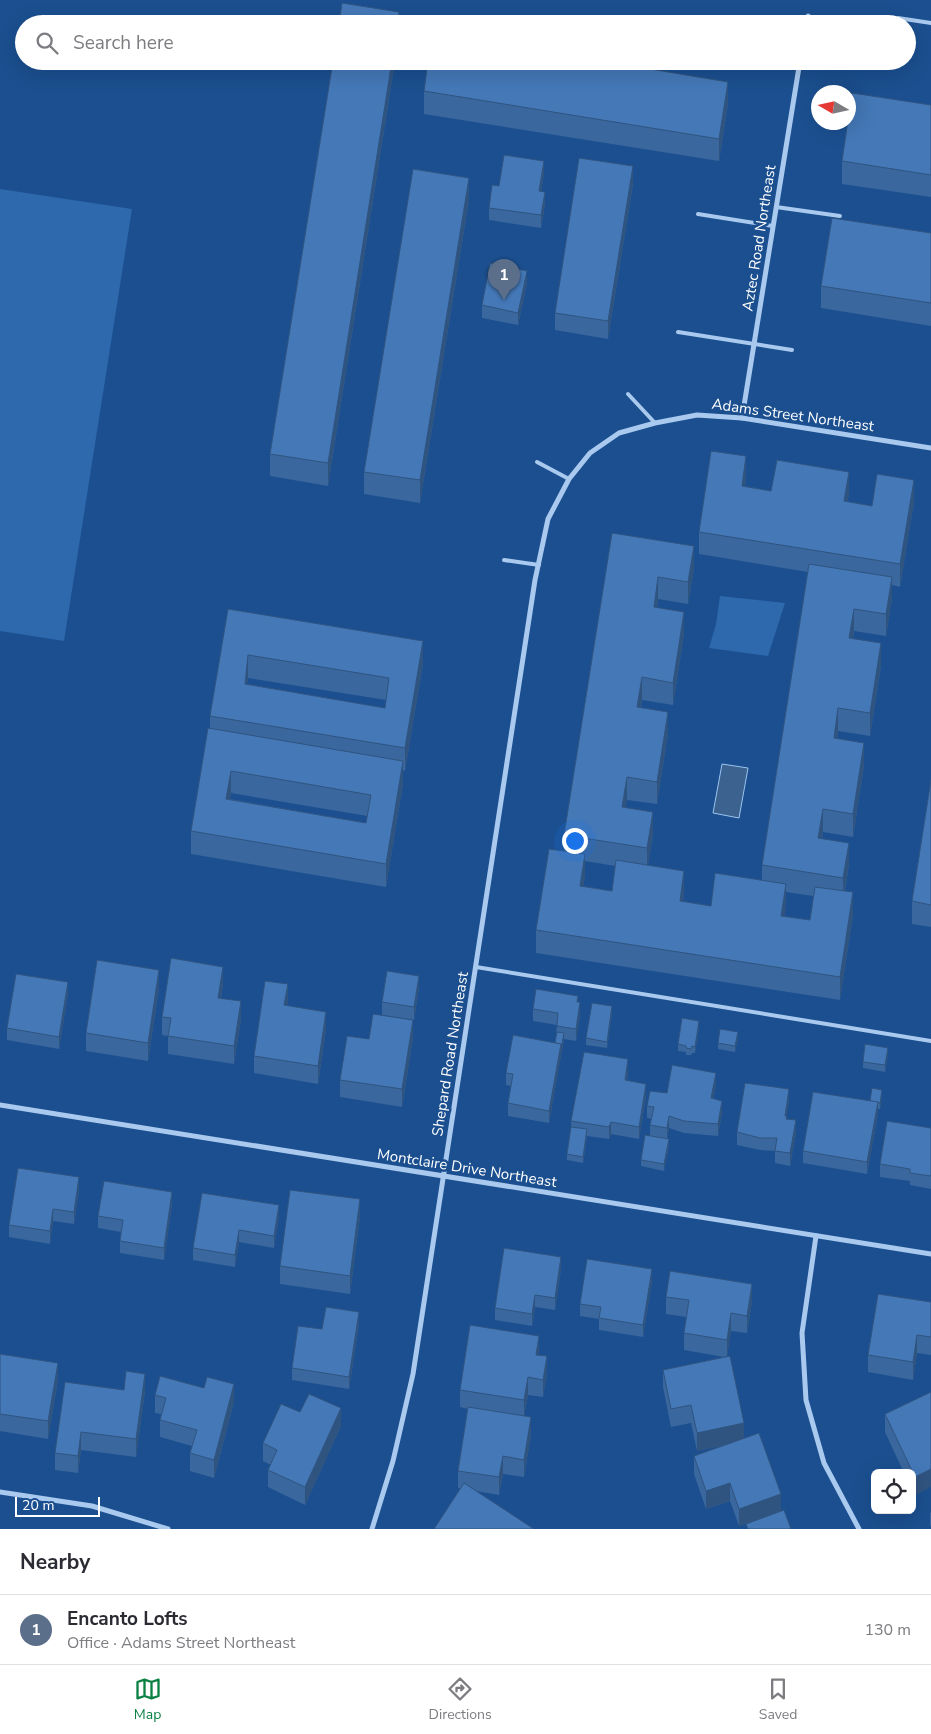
<!DOCTYPE html>
<meta charset="utf-8">
<style>
:root{--surface:#fff;--page:#f7f7f7;--text:#2b2b33;--muted:#7c7c81;--line:#e1e1e2;--accent:#0b8043}
body{margin:0;font-family:"Nunito Sans",sans-serif;background:var(--page);color:var(--text)}
.controls{position:absolute;right:15px;bottom:15px;display:grid;overflow:hidden;border-radius:8px;box-shadow:0 5px 20px #0002}
.controls button{width:45px;height:45px;display:grid;place-items:center;padding:0;border:0;border-bottom:1px solid var(--line);background:var(--surface);color:var(--text);font:25px sans-serif}
.compass{position:absolute;left:811px;top:85px;width:45px;height:45px;border-radius:50%;background:var(--surface);box-shadow:0 5px 20px #0002;rotate:279deg}
.scale{position:absolute;left:15px;bottom:12px;width:85px;box-sizing:border-box;padding-left:5px;border:2px solid #fff;border-top:0;font-size:14px;line-height:18px;white-space:nowrap;color:#fff;-webkit-text-stroke:4px #1b4f8f;paint-order:stroke}
.you{position:absolute;left:574px;top:840px;width:18px;height:18px;margin:-12px;border:4px solid #fff;border-radius:50%;background:#1a73e8;box-shadow:0 0 0 8px #1a73e833}
.badge{display:grid;place-items:center;width:32px;height:32px;border-radius:50%;background:var(--accent);color:#fff;font-size:16px;font-weight:700}
.pin{position:absolute;translate:-50% -41px;filter:drop-shadow(0 1px 2px #0008)}
.pin::after{content:'';position:absolute;top:26px;width:18px;height:15px;background:inherit;clip-path:polygon(0 0,100% 0,50% 100%)}
.list{margin:0;padding:0;list-style:none}
h2{display:flex;justify-content:space-between;align-items:center;height:65px;margin:0;padding:0 20px;font-size:21px}
h2 small{font-size:16px;font-weight:400;color:var(--muted)}
.list li{display:grid;grid-template-columns:32px 1fr auto;gap:15px;align-items:center;box-sizing:border-box;height:70px;padding:0 20px;border-top:1px solid var(--line)}
.list b{display:block;font-size:19px;white-space:nowrap}
.list p{margin:0;font-size:16px;white-space:nowrap;color:var(--muted)}
.list em{font-size:16px;font-style:normal;color:var(--muted)}
.icon{flex:none;width:28px;height:28px;fill:none;stroke:currentColor;stroke-width:2;stroke-linecap:round;stroke-linejoin:round}
.map{position:relative;flex:none;width:931px;height:1529px;overflow:hidden}
.search{position:absolute;background:var(--surface);box-shadow:0 5px 20px #0002;left:15px;right:15px;top:15px;height:55px;display:flex;align-items:center;gap:12px;box-sizing:border-box;padding:0 18px;border-radius:28px;color:var(--muted);font-size:19px}
.sheet{height:135px;background:var(--surface)}
nav{display:flex;justify-content:space-around;align-items:center;box-sizing:border-box;height:70px;border-top:1px solid var(--line);background:var(--surface);font-size:14px;color:var(--muted)}
nav a{display:grid;justify-items:center;gap:2px}
nav .on{color:var(--accent)}
.map>svg:first-child{display:block}
.green{fill:#2e69ad}
.water{fill:#3c6290;stroke:#9cc4f0}
.lines{fill:none;stroke-linecap:round;stroke-linejoin:round}
.service{stroke:#a9c9ee;stroke-width:4}
.minor{stroke:#a9c9ee;stroke-width:5}
.wall{fill:#3a679d;fill-rule:evenodd}
.shaded-wall{fill:#305480}
.building{fill:#4478b7;stroke:#305480;fill-rule:evenodd}
.labels{text-anchor:middle;dominant-baseline:central;stroke-width:5;stroke-linejoin:round;paint-order:stroke}
.street-label{font-size:15px;fill:#fff;stroke:#1b4f8f}
</style>
<div class="map">
<svg width="931" height="1529" viewBox="0 0 931 1529">
<rect width="100%" height="100%" fill="#1b4f8f"/>
<g class="green">
<polygon points="0,189 132,209 64,641 0,631"/>
<polygon points="720,596 785,603 768,656 709,648 716,624"/>
</g>
<polygon class="water" points="722,764 748,768 739,818 713,813"/>
<g class="lines">
<g class="service">
<polyline points="898,18 931,23"/>
<polyline points="826,61 837,64"/>
<polyline points="776,207 840,216"/>
<polyline points="698,214 773,226"/>
<polyline points="678,332 792,350"/>
<polyline points="628,394 655,423"/>
<polyline points="537,462 569,479"/>
<polyline points="504,560 539,565"/>
<polyline points="476,967 931,1041"/>
</g>
<g class="minor">
<polyline points="806,24 808,16"/>
<polyline points="742,418 800,61"/>
<polyline points="0,1105 931,1254"/>
<polyline points="816,1236 802,1333 806,1400 824,1463 859,1529"/>
<polyline points="0,1492 92,1506 168,1529"/>
<polyline points="372,1529 393,1461 413,1374 535,580 548,519 569,479 590,453 619,433 655,423 697,415 742,418 931,448"/>
</g>
</g>
<g class="wall">
<polygon points="333,61 395,61 328,486 270,476 270,454"/>
<polygon points="424,91 728,104 719,161 424,114"/>
<polygon points="931,105 931,197 842,184 842,161"/>
<polygon points="544,173 541,192 545,204 541,228 489,220 489,208 499,186"/>
<polygon points="633,184 608,339 555,330 555,313"/>
<polygon points="469,200 420,503 364,494 364,472"/>
<polygon points="931,233 931,326 821,308 821,286"/>
<polygon points="527,283 518,325 482,318 482,305"/>
<path d="M746,479L745,486L771,491L849,494L847,502L872,506L914,502L900,587L892,585V599L886,636L854,631L853,639L881,666L870,736L838,731L837,739L864,766L853,837L823,832L822,839L849,865L845,891L853,915L840,1000L536,953V930L564,851V835L612,533L694,569L688,604L658,599L657,608L684,634L673,705L642,700L641,707L668,734L657,804L627,800L625,808L653,835L648,865L684,893L683,901L711,906L762,880V865L808,572L699,554V532ZM585,861L615,866L612,891L583,886L585,877ZM786,892L813,896L810,920L784,916L786,907Z"/>
<path d="M228,609L423,664L405,771L403,770V784L386,887L191,854V831L210,728V716ZM248,678L386,700L385,708L247,684ZM231,793L367,816L366,823L230,799Z"/>
<polygon points="931,780 931,927 912,924 912,901"/>
<polygon points="223,984 221,998 241,1019 234,1064 168,1054 168,1036 162,1035 162,1017"/>
<polygon points="159,988 148,1061 86,1051 86,1033"/>
<polygon points="419,988 414,1020 382,1015 382,1002"/>
<polygon points="68,994 59,1049 7,1040 7,1028"/>
<polygon points="288,1002 287,1005 326,1029 318,1084 254,1073 254,1056"/>
<polygon points="578,1002 580,1015 576,1041 564,1039 549,1123 508,1116 508,1103 511,1086 506,1085 506,1073 555,1043 557,1025 533,1021 533,1009"/>
<polygon points="612,1013 607,1048 586,1045 586,1038"/>
<polygon points="699,1027 695,1053 692,1053 691,1055 686,1055 686,1052 678,1051 678,1044"/>
<polygon points="413,1038 402,1107 340,1097 340,1080 369,1039"/>
<polygon points="738,1038 735,1052 718,1049 718,1043"/>
<polygon points="888,1054 885,1072 863,1068 863,1062"/>
<polygon points="628,1072 627,1081 646,1096 639,1139 611,1134 609,1139 587,1136 583,1163 567,1160 567,1154 571,1127 571,1121"/>
<polygon points="716,1085 713,1099 722,1113 718,1136 684,1133 669,1128 667,1139 669,1145 664,1171 641,1166 641,1160 650,1136 650,1125 652,1119 647,1118 647,1106 667,1093"/>
<polygon points="882,1096 880,1109 878,1109 878,1114 867,1174 803,1163 803,1151 870,1101"/>
<polygon points="789,1101 786,1116 787,1119 796,1133 790,1166 775,1163 775,1151 760,1150 737,1145 737,1132"/>
<polygon points="931,1128 931,1189 910,1185 910,1181 880,1177 880,1164"/>
<polygon points="79,1190 74,1224 53,1221 50,1244 9,1237 9,1225"/>
<polygon points="202,1193 279,1217 274,1248 239,1242 235,1267 193,1260 193,1248"/>
<polygon points="172,1204 164,1260 120,1253 120,1241 121,1232 98,1228 98,1216"/>
<polygon points="360,1217 350,1294 280,1284 280,1266"/>
<polygon points="561,1269 555,1310 535,1307 532,1326 495,1320 495,1308"/>
<polygon points="652,1281 643,1337 599,1330 599,1319 580,1316 580,1304"/>
<polygon points="666,1297 752,1301 747,1333 731,1331 727,1356 744,1438 781,1511 739,1526 730,1501 706,1509 694,1474 694,1456 725,1445 697,1451 691,1423 671,1427 663,1387 663,1370 724,1357 684,1350 684,1333 686,1317 666,1314"/>
<polygon points="931,1302 931,1355 917,1353 913,1380 868,1372 868,1355"/>
<polygon points="359,1324 349,1389 292,1380 292,1368 322,1329"/>
<polygon points="0,1354 58,1380 48,1439 0,1431"/>
<polygon points="539,1355 547,1374 543,1397 528,1395 524,1416 531,1435 524,1477 503,1474 499,1495 458,1488 458,1471 468,1409 460,1407 460,1390"/>
<polygon points="204,1388 234,1402 214,1478 190,1471 190,1453 192,1446 160,1437 160,1420 161,1414 155,1413 155,1395"/>
<polygon points="124,1390 145,1391 136,1457 81,1450 78,1473 55,1470 55,1453"/>
<polygon points="931,1392 915,1495 912,1490 912,1473 904,1473 885,1432 885,1414"/>
<polygon points="300,1412 341,1426 305,1505 268,1487 268,1470 271,1465 263,1461 263,1443"/>
<polygon points="931,1512 931,1527 930,1525 930,1513"/>
</g>
<g class="shaded-wall">
<polygon points="392,61 395,61 328,486 328,463"/>
<polygon points="728,82 728,104 719,161 719,139"/>
<polygon points="544,161 544,173 539,204 539,191"/>
<polygon points="633,166 633,184 608,339 608,321"/>
<polygon points="469,178 469,200 420,503 420,480"/>
<polygon points="545,192 545,204 541,228 541,215"/>
<polygon points="527,271 527,283 518,325 518,313"/>
<polygon points="746,456 746,479 742,508 742,486"/>
<polygon points="849,472 849,494 844,524 844,501"/>
<polygon points="914,480 914,502 900,587 900,564"/>
<polygon points="694,546 694,569 688,604 688,582"/>
<polygon points="658,577 658,599 654,630 654,607"/>
<polygon points="892,577 892,599 886,636 886,614"/>
<polygon points="854,609 854,631 849,661 849,638"/>
<polygon points="684,612 684,634 673,705 673,683"/>
<polygon points="423,641 423,664 405,771 405,748"/>
<polygon points="881,643 881,666 870,736 870,713"/>
<polygon points="248,655 248,678 245,706 245,684"/>
<polygon points="642,677 642,700 637,729 637,707"/>
<polygon points="838,708 838,731 834,761 834,738"/>
<polygon points="668,712 668,734 657,804 657,782"/>
<polygon points="864,743 864,766 853,837 853,814"/>
<polygon points="403,761 403,784 386,887 386,864"/>
<polygon points="231,771 231,793 226,821 226,799"/>
<polygon points="627,777 627,800 622,830 622,807"/>
<polygon points="823,809 823,832 818,861 818,838"/>
<polygon points="653,812 653,835 647,871 647,848"/>
<polygon points="849,843 849,865 843,901 843,878"/>
<polygon points="585,854 585,877 580,908 580,886"/>
<polygon points="684,871 684,893 680,923 680,901"/>
<polygon points="786,884 786,907 781,938 781,916"/>
<polygon points="853,892 853,915 840,1000 840,977"/>
<polygon points="223,967 223,984 218,1015 218,998"/>
<polygon points="159,970 159,988 148,1061 148,1043"/>
<polygon points="419,976 419,988 414,1020 414,1007"/>
<polygon points="68,982 68,994 59,1049 59,1037"/>
<polygon points="288,984 288,1002 284,1023 284,1005"/>
<polygon points="241,1001 241,1019 234,1064 234,1046"/>
<polygon points="580,1002 580,1015 576,1041 576,1029"/>
<polygon points="612,1006 612,1013 607,1048 607,1042"/>
<polygon points="326,1012 326,1029 318,1084 318,1066"/>
<polygon points="413,1020 413,1038 402,1107 402,1089"/>
<polygon points="699,1021 699,1027 695,1053 695,1047"/>
<polygon points="738,1032 738,1038 735,1052 735,1046"/>
<polygon points="564,1033 564,1039 561,1055 561,1049"/>
<polygon points="561,1044 561,1056 549,1123 549,1111"/>
<polygon points="888,1048 888,1054 885,1072 885,1065"/>
<polygon points="628,1059 628,1072 625,1093 625,1080"/>
<polygon points="716,1073 716,1085 711,1111 711,1098"/>
<polygon points="646,1084 646,1096 639,1139 639,1127"/>
<polygon points="789,1089 789,1101 785,1128 785,1116"/>
<polygon points="882,1090 882,1096 880,1109 880,1103"/>
<polygon points="722,1101 722,1113 718,1136 718,1124"/>
<polygon points="878,1102 878,1114 867,1174 867,1162"/>
<polygon points="669,1116 669,1128 667,1140 667,1128"/>
<polygon points="796,1120 796,1133 790,1166 790,1153"/>
<polygon points="611,1122 611,1134 609,1139 609,1127"/>
<polygon points="587,1129 587,1136 583,1163 583,1157"/>
<polygon points="669,1139 669,1145 664,1171 664,1164"/>
<polygon points="79,1177 79,1190 74,1224 74,1212"/>
<polygon points="172,1192 172,1204 164,1260 164,1248"/>
<polygon points="360,1199 360,1217 350,1294 350,1276"/>
<polygon points="279,1205 279,1217 274,1248 274,1236"/>
<polygon points="53,1209 53,1221 50,1244 50,1231"/>
<polygon points="239,1230 239,1242 235,1267 235,1255"/>
<polygon points="561,1257 561,1269 555,1310 555,1298"/>
<polygon points="652,1269 652,1281 643,1337 643,1325"/>
<polygon points="752,1284 752,1301 747,1333 747,1316"/>
<polygon points="535,1295 535,1307 532,1326 532,1314"/>
<polygon points="359,1312 359,1324 349,1389 349,1377"/>
<polygon points="731,1313 731,1331 727,1357 727,1340"/>
<polygon points="917,1335 917,1353 913,1380 913,1362"/>
<polygon points="539,1336 539,1354 536,1372 536,1355"/>
<polygon points="547,1356 547,1374 543,1397 543,1380"/>
<polygon points="58,1363 58,1380 48,1439 48,1421"/>
<polygon points="145,1374 145,1391 136,1457 136,1439"/>
<polygon points="528,1377 528,1395 524,1417 524,1400"/>
<polygon points="234,1384 234,1402 214,1478 214,1460"/>
<polygon points="341,1408 341,1426 305,1505 305,1487"/>
<polygon points="531,1417 531,1435 524,1477 524,1460"/>
<polygon points="744,1423 744,1441 697,1451 697,1433"/>
<polygon points="81,1432 81,1450 78,1473 78,1456"/>
<polygon points="503,1456 503,1474 499,1495 499,1477"/>
<polygon points="931,1469 931,1487 915,1495 915,1477"/>
<polygon points="730,1483 730,1501 706,1509 706,1491"/>
<polygon points="781,1494 781,1511 739,1526 739,1509"/>
</g>
<g class="building">
<polygon points="342,3 399,12 398,24 339,24"/>
<polygon points="333,61 392,61 328,463 270,454"/>
<polygon points="428,61 602,61 728,82 719,139 424,91"/>
<polygon points="852,93 931,105 931,175 842,161"/>
<polygon points="504,155 544,161 539,191 545,192 541,215 489,208 492,185 499,186"/>
<polygon points="579,158 633,166 608,321 555,313"/>
<polygon points="413,169 469,178 420,480 364,472"/>
<polygon points="832,218 931,233 931,303 821,286"/>
<polygon points="490,263 527,271 518,313 482,305"/>
<polygon points="711,451 746,456 742,486 771,491 777,460 849,472 844,501 872,506 877,474 914,480 900,564 699,532"/>
<polygon points="612,533 694,546 688,582 658,577 654,607 684,612 673,683 642,677 637,707 668,712 657,782 627,777 622,807 653,812 647,848 564,835"/>
<polygon points="809,564 892,577 886,614 854,609 849,638 881,643 870,713 838,708 834,738 864,743 853,814 823,809 818,838 849,843 843,878 762,865"/>
<path d="M228,609L423,641L405,748L210,716ZM248,655L389,678L385,708L245,684Z"/>
<path d="M208,728L403,761L386,864L191,831ZM231,771L371,795L366,823L226,799Z"/>
<polygon points="931,780 931,905 912,901"/>
<polygon points="549,849 585,854 580,886 612,891 616,860 684,871 680,901 711,906 715,873 786,884 781,916 810,920 815,887 853,892 840,977 536,930"/>
<polygon points="171,958 223,967 218,998 241,1001 234,1046 168,1036 171,1018 162,1017"/>
<polygon points="97,960 159,970 148,1043 86,1033"/>
<polygon points="387,971 419,976 414,1007 382,1002"/>
<polygon points="16,974 68,982 59,1037 7,1028"/>
<polygon points="265,981 288,984 284,1005 326,1012 318,1066 254,1056"/>
<polygon points="536,989 578,996 577,1002 580,1002 576,1029 557,1026 558,1013 533,1009"/>
<polygon points="592,1003 612,1006 607,1042 586,1038"/>
<polygon points="373,1014 413,1020 402,1089 340,1080 347,1036 369,1039"/>
<polygon points="682,1018 699,1021 695,1047 692,1046 691,1049 686,1048 686,1046 678,1044"/>
<polygon points="720,1029 738,1032 735,1046 718,1043"/>
<polygon points="557,1032 564,1033 561,1049 561,1044 555,1043"/>
<polygon points="513,1035 561,1044 549,1111 508,1103 513,1074 506,1073"/>
<polygon points="865,1044 888,1048 885,1065 863,1062"/>
<polygon points="584,1052 628,1059 625,1080 646,1084 639,1127 611,1122 609,1127 571,1121"/>
<polygon points="672,1065 716,1073 711,1098 722,1101 718,1124 684,1121 669,1116 667,1128 650,1125 654,1107 647,1106 650,1091 667,1093"/>
<polygon points="745,1083 789,1089 785,1116 787,1116 786,1119 796,1120 790,1153 775,1151 777,1138 760,1138 737,1132"/>
<polygon points="872,1088 882,1090 880,1103 870,1101"/>
<polygon points="813,1092 878,1102 867,1162 803,1151"/>
<polygon points="887,1121 931,1128 931,1176 910,1173 910,1169 880,1164"/>
<polygon points="571,1127 587,1129 583,1157 567,1154"/>
<polygon points="645,1135 669,1139 664,1164 641,1160"/>
<polygon points="18,1168 79,1177 74,1212 53,1209 50,1231 9,1225"/>
<polygon points="104,1181 172,1192 164,1248 120,1241 123,1220 98,1216"/>
<polygon points="290,1190 360,1199 350,1276 280,1266"/>
<polygon points="202,1193 279,1205 274,1236 239,1230 235,1255 193,1248"/>
<polygon points="504,1248 561,1257 555,1298 535,1295 532,1314 495,1308"/>
<polygon points="587,1259 652,1269 643,1325 599,1318 601,1307 580,1304"/>
<polygon points="670,1271 752,1284 747,1316 731,1313 727,1340 684,1333 689,1300 666,1297"/>
<polygon points="878,1294 931,1302 931,1337 917,1335 913,1362 868,1355"/>
<polygon points="326,1307 359,1312 349,1377 292,1368 298,1326 322,1329"/>
<polygon points="470,1325 539,1336 536,1355 547,1356 543,1380 528,1377 524,1400 460,1390"/>
<polygon points="0,1354 58,1363 48,1421 0,1414"/>
<polygon points="730,1356 744,1423 697,1433 691,1405 671,1409 663,1370"/>
<polygon points="126,1371 145,1374 136,1439 81,1432 78,1456 55,1453 65,1382 124,1390"/>
<polygon points="160,1376 204,1388 207,1377 234,1384 214,1460 190,1453 197,1430 160,1420 166,1398 155,1395"/>
<polygon points="931,1392 931,1469 915,1477 885,1414"/>
<polygon points="309,1394 341,1408 305,1487 268,1470 277,1450 263,1443 281,1404 300,1412"/>
<polygon points="468,1407 531,1417 524,1460 503,1456 499,1477 458,1471"/>
<polygon points="759,1433 781,1494 739,1509 730,1483 706,1491 694,1456"/>
<polygon points="464,1483 534,1529 434,1529"/>
<polygon points="784,1510 791,1529 748,1529 746,1524"/>
</g>
<g class="labels">
<g class="street-label">
<text transform="translate(759 238) rotate(-81)">Aztec Road Northeast</text>
<text transform="translate(793 415) rotate(8)">Adams Street Northeast</text>
<text transform="translate(450 1054) rotate(-81)">Shepard Road Northeast</text>
<text transform="translate(467 1168) rotate(9)">Montclaire Drive Northeast</text>
</g>
</g>
</svg>
<div class="controls">
<button><svg class="icon" aria-label="locate" viewBox="0 0 24 24"><circle cx="12" cy="12" r="6"/><path d="M12 2v4M12 18v4M2 12h4M18 12h4"/></svg></button>
</div>
<svg class="compass" viewBox="-18 -18 36 36"><path d="M0-13l5 13h-10z" fill="#e53935"/><path d="M0 13l5-13h-10z" fill="#7c7c81"/></svg>
<div class="scale">20 m</div>
<div class="you"></div>
<div class="pin badge" style="left:504px;top:300px;background:#5c6f8a">1</div>
<div class="search"><svg class="icon" aria-label="search" viewBox="0 0 24 24"><circle cx="10" cy="10" r="6"/><path d="M15 15l6 6"/></svg>Search here</div>
</div>
<section class="sheet">
<h2>Nearby<small></small></h2>
<ul class="list">
<li><span class="badge" style="background:#5c6f8a">1</span><div><b>Encanto Lofts</b><p>Office · Adams Street Northeast</p></div><em>130 m</em></li>
</ul>
</section>
<nav>
<a class="on"><svg class="icon" aria-label="map" viewBox="0 0 24 24"><path d="M3 6l6-2 6 2 6-2v14l-6 2-6-2-6 2zM9 4v14M15 6v14"/></svg>Map</a>
<a><svg class="icon" aria-label="directions" viewBox="0 0 24 24"><path d="M12 3l9 9-9 9-9-9zM9 14v-3h6M13 9l2 2-2 2"/></svg>Directions</a>
<a><svg class="icon" aria-label="saved" viewBox="0 0 24 24"><path d="M7 4h10v16l-5-4-5 4z"/></svg>Saved</a>
</nav>
